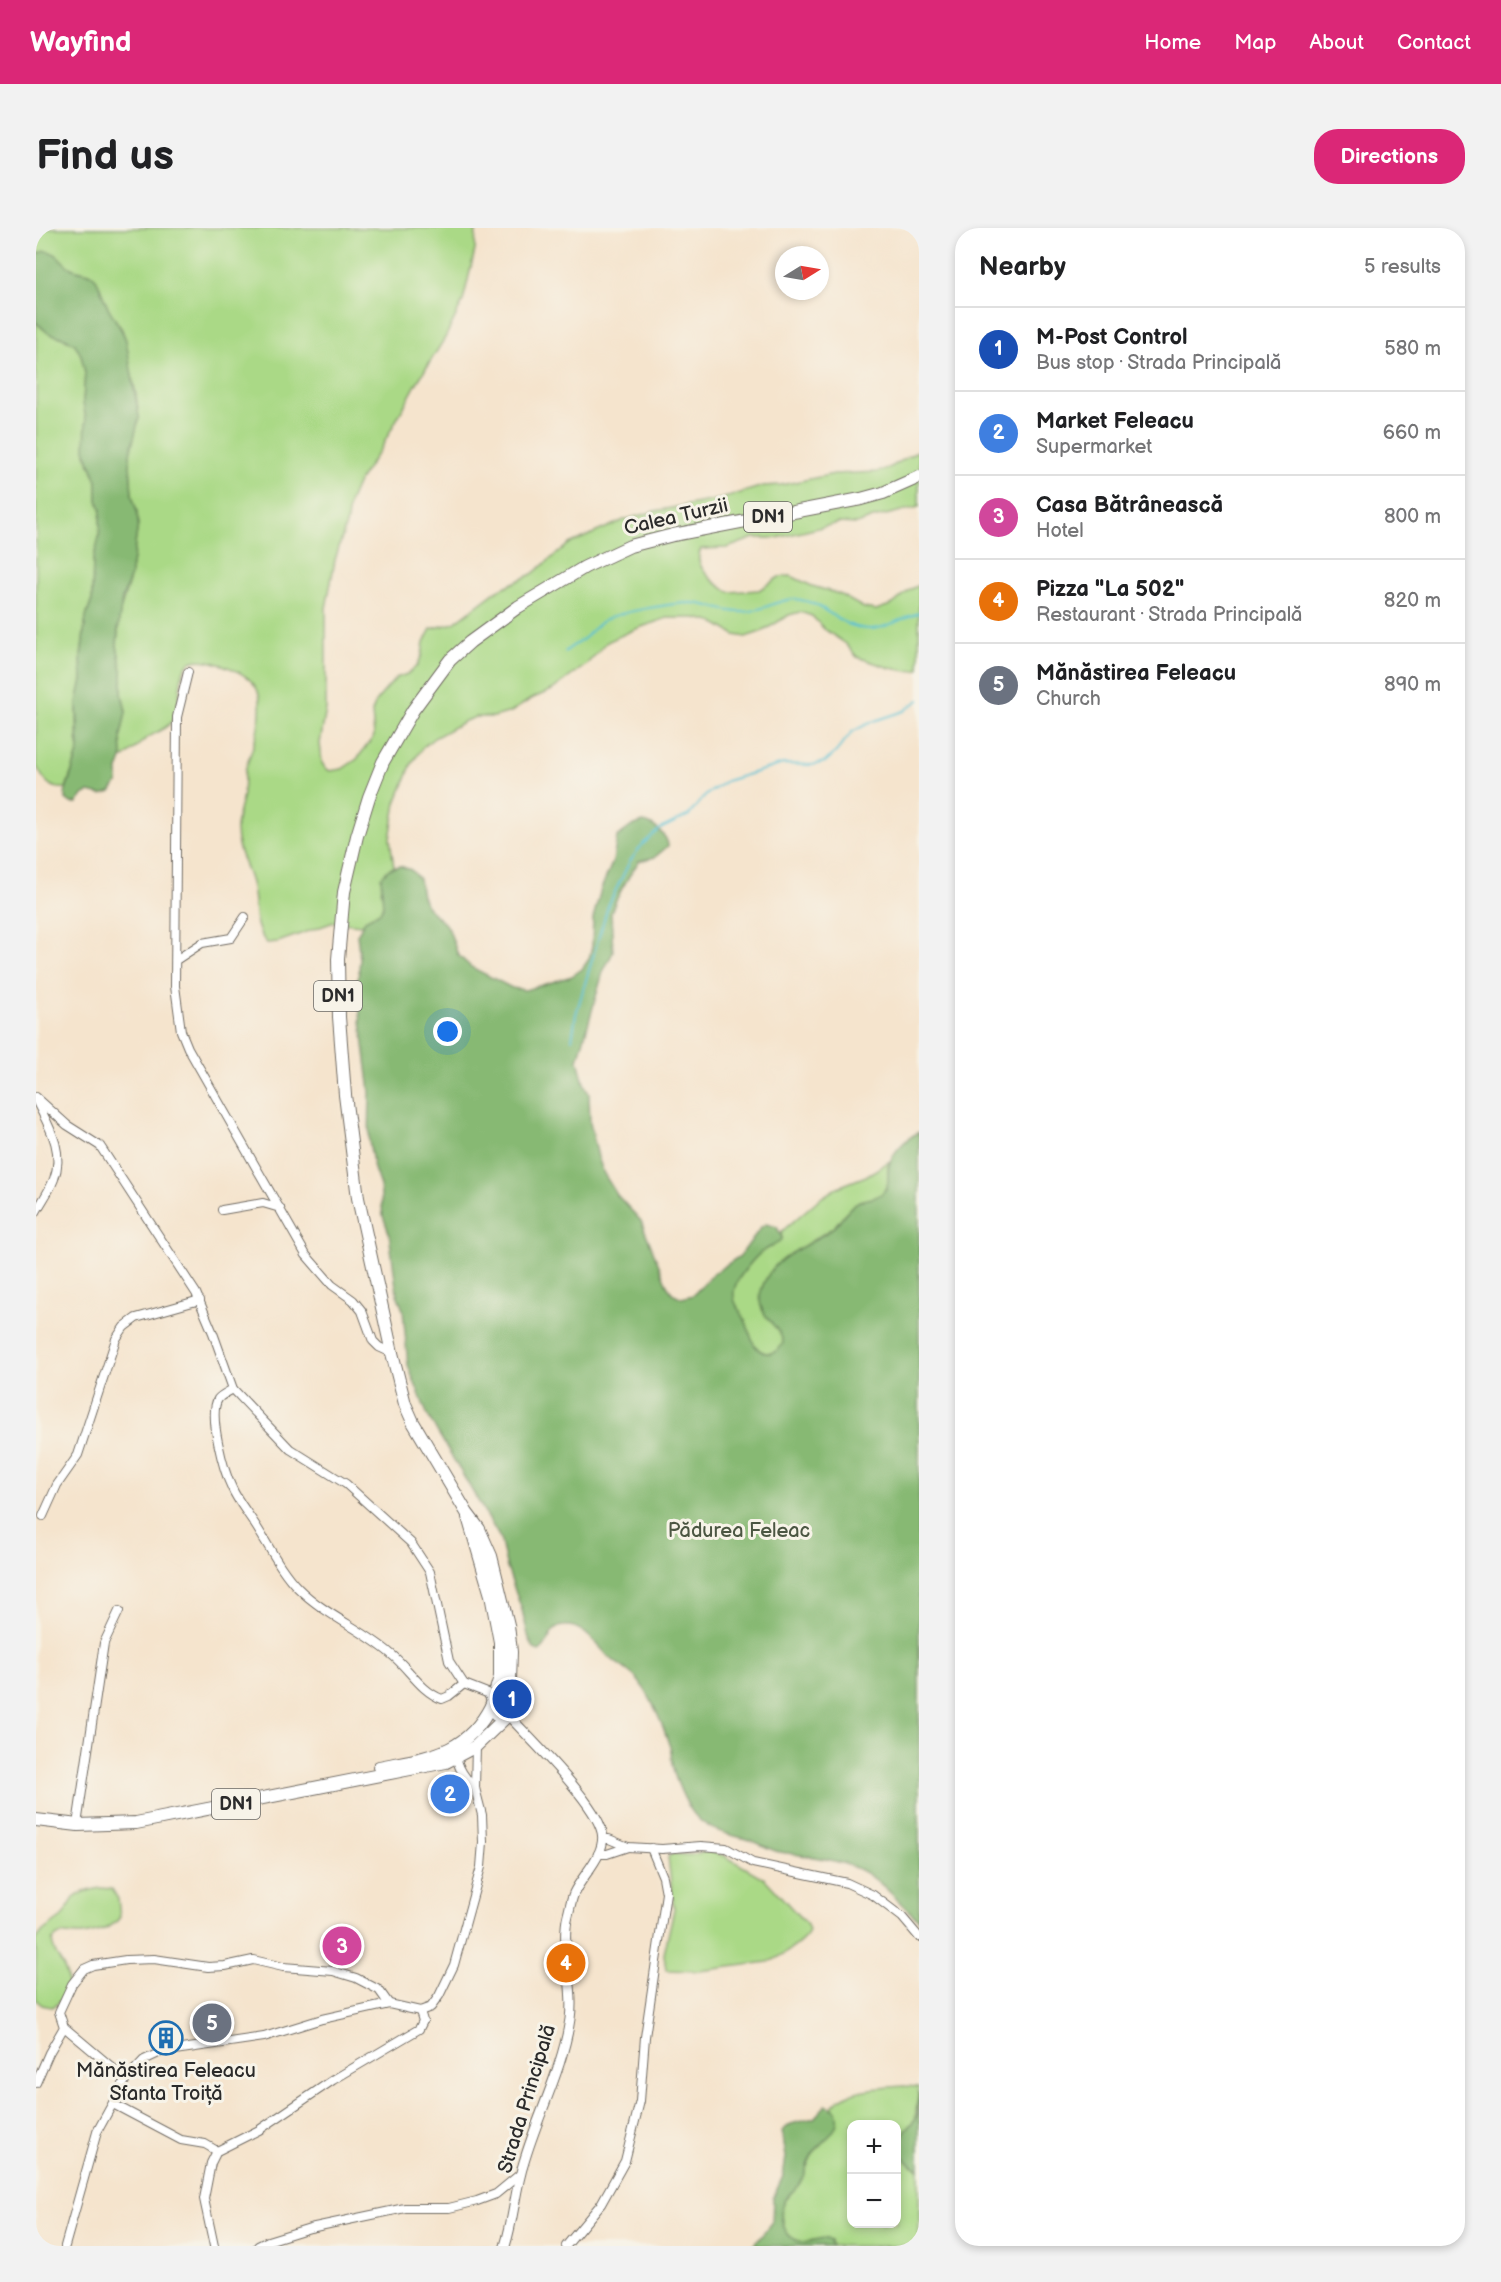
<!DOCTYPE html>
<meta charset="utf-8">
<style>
:root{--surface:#fff;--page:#f2f2f2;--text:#202124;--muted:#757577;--line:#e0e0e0;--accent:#db2777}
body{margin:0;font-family:"Balsamiq Sans",sans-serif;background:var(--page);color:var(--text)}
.controls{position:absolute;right:18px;bottom:18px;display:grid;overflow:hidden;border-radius:12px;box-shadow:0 3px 9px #0003}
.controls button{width:54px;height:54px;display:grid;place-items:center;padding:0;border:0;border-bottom:2px solid var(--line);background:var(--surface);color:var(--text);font:30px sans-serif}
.compass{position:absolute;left:739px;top:18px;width:54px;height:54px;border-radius:50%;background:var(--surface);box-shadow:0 3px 9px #0003;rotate:79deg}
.you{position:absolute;left:412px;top:804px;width:21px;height:21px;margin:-15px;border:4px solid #fff;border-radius:50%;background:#1a73e8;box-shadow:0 0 0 9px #1a73e833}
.badge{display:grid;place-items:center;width:39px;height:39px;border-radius:50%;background:var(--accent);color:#fff;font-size:20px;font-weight:700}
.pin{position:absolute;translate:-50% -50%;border:3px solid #fff;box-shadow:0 2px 6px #0006}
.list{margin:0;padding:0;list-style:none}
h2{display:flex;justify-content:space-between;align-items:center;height:78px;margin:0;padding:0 24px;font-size:26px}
h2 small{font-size:20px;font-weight:400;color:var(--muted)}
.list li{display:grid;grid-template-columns:39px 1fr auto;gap:18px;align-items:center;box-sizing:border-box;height:84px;padding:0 24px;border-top:2px solid var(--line)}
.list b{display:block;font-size:22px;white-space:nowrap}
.list p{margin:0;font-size:20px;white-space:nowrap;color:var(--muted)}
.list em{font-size:20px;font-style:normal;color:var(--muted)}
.map{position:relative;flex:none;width:883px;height:2018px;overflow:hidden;border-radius:24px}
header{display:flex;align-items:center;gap:36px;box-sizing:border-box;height:84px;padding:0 30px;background:var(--accent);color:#fff}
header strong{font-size:28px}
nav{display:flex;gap:33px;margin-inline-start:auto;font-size:21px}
.intro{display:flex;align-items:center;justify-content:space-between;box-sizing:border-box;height:144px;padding:0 36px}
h1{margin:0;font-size:42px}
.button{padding:15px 27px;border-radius:24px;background:var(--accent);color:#fff;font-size:21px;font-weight:700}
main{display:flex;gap:36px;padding:0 36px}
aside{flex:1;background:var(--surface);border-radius:24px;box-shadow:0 3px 9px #0003}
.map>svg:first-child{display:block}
.green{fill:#aad986;stroke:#6a8258;stroke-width:1.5;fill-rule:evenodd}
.forest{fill:#87b973;stroke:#59724f;stroke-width:1.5}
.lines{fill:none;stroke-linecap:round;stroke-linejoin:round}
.stream{stroke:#56c0d3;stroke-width:2}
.minor-casing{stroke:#726c64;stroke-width:10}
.tertiary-casing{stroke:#726c64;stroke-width:11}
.primary-casing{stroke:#726c64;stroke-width:14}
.minor{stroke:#fff;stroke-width:8}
.tertiary{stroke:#fff;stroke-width:9}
.primary{stroke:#fff;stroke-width:12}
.labels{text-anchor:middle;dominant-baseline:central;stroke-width:6;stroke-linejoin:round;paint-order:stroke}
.shield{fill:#f7f3e8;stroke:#686764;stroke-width:1.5}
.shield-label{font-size:18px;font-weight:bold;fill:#2b2b2b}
.street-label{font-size:20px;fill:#2b2b2b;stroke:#f7f3e8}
.park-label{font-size:20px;fill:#4b5642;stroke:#f7f3e8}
.poi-label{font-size:20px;fill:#2b2b2b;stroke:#f7f3e8}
</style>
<header>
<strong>Wayfind</strong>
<nav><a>Home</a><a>Map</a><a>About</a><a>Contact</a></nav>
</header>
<div class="intro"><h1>Find us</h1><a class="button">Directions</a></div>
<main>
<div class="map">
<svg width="883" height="2018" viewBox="0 0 883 2018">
<rect width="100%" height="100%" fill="#f7f3e8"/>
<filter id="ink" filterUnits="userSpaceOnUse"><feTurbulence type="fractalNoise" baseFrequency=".0167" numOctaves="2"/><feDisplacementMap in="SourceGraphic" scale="12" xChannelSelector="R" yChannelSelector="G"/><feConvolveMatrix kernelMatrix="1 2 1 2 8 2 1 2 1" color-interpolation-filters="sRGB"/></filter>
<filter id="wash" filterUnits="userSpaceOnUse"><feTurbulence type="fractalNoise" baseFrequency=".008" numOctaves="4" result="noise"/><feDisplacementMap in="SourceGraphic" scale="24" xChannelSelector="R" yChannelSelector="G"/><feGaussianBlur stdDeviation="1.35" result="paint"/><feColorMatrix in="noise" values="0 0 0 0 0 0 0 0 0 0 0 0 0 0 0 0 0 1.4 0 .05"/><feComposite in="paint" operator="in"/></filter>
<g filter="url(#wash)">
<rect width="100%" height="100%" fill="#f5e4cd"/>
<g class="green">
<path d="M0,0H440L439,22L427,73L409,110L382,153L345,220L322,254L313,275L311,293L299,332L290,380V481L284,515L286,535L289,540L294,543L306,541L321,531L338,508L336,484L340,473L360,450L371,446L381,438L386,427L388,414L395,401L418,395L462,362L496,346L533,316L588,292L619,283L685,271L727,258L745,257L798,246L841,244L855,239L883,222V279L837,290L821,296L803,295L741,310H718L691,320L665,321C655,338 680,357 694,364L723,362L743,349L755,348L776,358L803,366L828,380L840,382L857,376L875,361L883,357V442L871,443L854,440L821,429L810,416L788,401L776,388L764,384L753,387L727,403L710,409L699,407L679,395L660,390H631L597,402L571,414L550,437L516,462L495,471L475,484L458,489H440L429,493L398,510L387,519L376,535L360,575L354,611L358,639L353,641L345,662L348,673L344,684L329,692L325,697L298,694L242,714L231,715C216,699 220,679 216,659C212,640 200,623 200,602C200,590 205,578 207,566C208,557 207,548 210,539C217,519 226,495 224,473C224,465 220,458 215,453C205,442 164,425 152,436C142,446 145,474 139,488C134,500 120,504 111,510C102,517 95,525 86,531L85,507L90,484L86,466V442L81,418L84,383L94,350L102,296L101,284L96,267L94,237V225L103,190L100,166L92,130L91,118L86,101L72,82L64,59L54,45L37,41L3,25L0,27Z"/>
<path d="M0,94L7,101L39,116L45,127L49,145L47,174L50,192V227L61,253V270L65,281L63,310L57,332L56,372L50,389L45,429L46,452L41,475V511L43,522L30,560C13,562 7,551 0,537Z"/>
<path d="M854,933L852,938V956L846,966L841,969L823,973L809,985L798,999L745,1032L727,1057L743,1104L747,1109V1115C740,1128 726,1129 718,1116C714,1110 713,1101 710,1094C705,1082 694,1074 698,1060C702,1049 718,1030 727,1023C734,1018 740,1016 746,1010L745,1004L783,971L802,959L830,948Z"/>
<path d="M672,1623L689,1628L729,1651L771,1697L773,1703C770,1713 742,1731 732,1734L663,1743L630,1742L628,1726L638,1681L632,1629L636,1626L655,1627Z"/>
<path d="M64,1660L76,1661L82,1671L84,1689C77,1700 59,1705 46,1707C34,1708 26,1701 16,1713C19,1736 39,1740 28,1766C25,1773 22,1777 15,1779L6,1777L0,1772V1712L7,1703L26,1689L38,1670L47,1664Z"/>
<path d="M867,1858L883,1859L879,1891L872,1900L863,1915C866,1929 871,1935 883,1941V2018H795L794,2013L777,2012L766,2014L755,2010L748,2001L746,1984L748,1973L763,1956L777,1925L789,1913L800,1883L796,1879C808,1860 846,1860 867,1858ZM816,1896H860V1996H816Z"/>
</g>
<g class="forest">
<path d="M8,23C22,23 25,34 35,40C42,44 52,43 58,48C62,53 64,60 66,65C71,83 84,95 90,112L103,190L94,225V237L96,267L101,284L102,296L94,350L86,371L82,400L81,418L86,442V466L90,484L85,507L86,531L82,542V554L75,564L65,567L53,564L48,566L41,575H35L30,571L29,565L43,522L41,475L46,452L45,429L50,389L56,372L57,332L63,310L65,281L61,270V253L49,221L50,192L47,174L49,145L45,127L39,116L29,110L12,105L0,94V27Z"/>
<path d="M607,594C617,595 632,608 632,618L619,629L603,633C592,649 582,666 575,684L577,724L567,744L542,832L548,855L553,866L554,895L562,929L568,946L581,967L605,993L630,1055L636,1065L646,1070L657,1067L678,1045L704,1028L725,999L730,996L741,999L746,1010C742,1018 734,1018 727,1023C718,1029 702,1049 699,1059C694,1074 705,1082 710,1094C713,1101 714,1109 718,1116C726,1129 740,1128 747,1115C746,1098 718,1088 725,1063C736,1024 773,1021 799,998C806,991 810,981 820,975C828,970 838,972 845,966C856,957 850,948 853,937C857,923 871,910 883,904V1692C862,1675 846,1651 820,1640C796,1630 770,1628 744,1624C736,1623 727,1617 719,1614C698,1606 674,1606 658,1586C649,1575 639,1551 636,1537C635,1531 636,1525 634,1519C628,1499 614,1465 600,1450C591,1441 580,1436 571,1427C561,1416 545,1395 527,1398C512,1400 515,1416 503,1423L498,1421L493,1411L486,1382L471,1340L464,1310L392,1188L372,1138L367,1082L361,1066L353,1005L347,988L344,958L338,941L333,913L334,864L321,761L324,731L321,707L329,692L344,684L347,679L345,649L353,641L364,638L375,642L383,651L386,668L391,679L412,699L422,727L435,739L476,760L489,762L536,748L546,741L553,731L556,719L557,690L565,661L577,633L581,609L596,598Z"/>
<path d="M883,1864V1941C867,1933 858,1920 869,1903C873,1897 879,1894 881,1887C883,1879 880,1872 883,1864Z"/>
<path d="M790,1877L800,1883C807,1903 786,1912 777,1925C771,1935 769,1946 764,1955C760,1962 751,1966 748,1973C741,1989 748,2011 766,2014C773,2015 782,2010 789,2010L794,2013L795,2018H717L736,1995L737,1970L747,1948L750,1929L746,1903L755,1896L778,1890Z"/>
</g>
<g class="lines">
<g class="stream">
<path d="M529,424C536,417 545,414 551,408C557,402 561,396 568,392C583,384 641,374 658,375C675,377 690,385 707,384C727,384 745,368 765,372C791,376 804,402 836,401C853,400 866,389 883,385"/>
<polyline points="536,811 540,786 572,678 594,633 607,616 624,601 653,587 670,567 690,553 747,536 776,537 789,534 800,524 816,504 835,494 868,483 883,472"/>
</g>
</g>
</g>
<g filter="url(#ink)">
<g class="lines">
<g class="minor-casing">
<g id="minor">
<polyline points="152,444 141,489 139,758 145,803 152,820 270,1027 296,1057 317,1072 326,1083 337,1113 343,1119 356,1125"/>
<polyline points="140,732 166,715 195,710 209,689"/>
<polyline points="0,869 31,897 64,918 160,1065 177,1105 197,1161 254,1221 310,1256 375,1315 394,1344 413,1433 428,1456 451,1465 456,1473"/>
<path d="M0,872C12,897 29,922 18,951C14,962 6,973 0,984"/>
<polyline points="186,982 227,975 244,980"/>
<path d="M197,1161C192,1164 185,1167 182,1171C172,1187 188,1244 196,1260C201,1272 211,1284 218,1295C232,1316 244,1342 262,1360C289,1387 326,1401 355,1426C373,1440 384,1463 406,1471L413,1468L428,1456"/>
<polyline points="7,1288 21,1257 42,1227 80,1111 88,1099 100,1090 164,1072"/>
<path d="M420,1526C421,1539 430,1552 439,1560"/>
<polyline points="42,1590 68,1415 83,1383"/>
<polyline points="568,1611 573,1611 592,1619 626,1621 665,1618 690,1620 717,1635 811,1655 837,1667 866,1689 883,1709"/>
<polyline points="562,1626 571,1626 592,1619"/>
<polyline points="28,1799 90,1851"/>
<polyline points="0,1855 13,1825 28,1799 23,1784 36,1756 48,1741 57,1737 90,1732 118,1731 172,1739 189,1738 217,1732 247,1739 297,1743 320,1750 343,1762 353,1776"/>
<polyline points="77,1876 145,1912 169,1916 181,1923"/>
<polyline points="29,2018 61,1904 90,1851 108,1832 125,1824 228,1809 286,1791 353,1776 384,1783 395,1779 403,1768 418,1737 445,1639 447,1614 446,1587 439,1560 440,1518"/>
<polyline points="178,2018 168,1971 175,1935 181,1923 223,1902 297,1852 383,1801 387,1793 384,1783"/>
<polyline points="222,2018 232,2013 274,2000 369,1980 413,1980 441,1973 460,1966 483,1947"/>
<polyline points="530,2018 565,1976 589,1933 604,1873 609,1809 630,1665 627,1649 615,1620"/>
</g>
</g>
<g class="tertiary-casing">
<path id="tertiary" d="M469,2018C478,1990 479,1961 488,1934C502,1886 527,1840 534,1791C539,1758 524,1717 532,1687C534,1680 535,1672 538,1665C546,1647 571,1626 566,1604C559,1574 496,1513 473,1488"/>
</g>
<g class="primary-casing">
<g id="primary">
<polyline points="432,1289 455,1367 464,1414 464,1449 455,1478 460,1487 467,1489 473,1488 479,1478 478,1470 469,1464 460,1466"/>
<polyline points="478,1470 474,1453 475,1424 472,1397 455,1328 443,1301 431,1285 377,1194 369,1176 356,1125 322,970 309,867 303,789 302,731 308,664 321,608 333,569 347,534 377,482 414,432 434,414 482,379 549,339 594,318 637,307 825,271 847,265 883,249"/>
<path d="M343,1539C392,1529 430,1527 455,1478"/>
<polyline points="0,1592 42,1597 100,1595 410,1534 440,1518 470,1489"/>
</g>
</g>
<use href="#minor" class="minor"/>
<use href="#tertiary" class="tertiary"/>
<use href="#primary" class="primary"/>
</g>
</g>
<defs>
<g id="building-ring" transform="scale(1.725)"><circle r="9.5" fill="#f7f3e8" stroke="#1f6fb2" stroke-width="1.5"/><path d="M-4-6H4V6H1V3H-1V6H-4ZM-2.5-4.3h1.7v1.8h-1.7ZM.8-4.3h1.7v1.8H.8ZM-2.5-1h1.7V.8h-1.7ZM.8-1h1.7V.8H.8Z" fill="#1f6fb2"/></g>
</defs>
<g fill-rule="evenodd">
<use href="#building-ring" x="130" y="1810"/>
</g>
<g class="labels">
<g class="shield">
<rect x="708" y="274" width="48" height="30" rx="4.5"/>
<rect x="278" y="753" width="48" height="30" rx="4.5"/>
<rect x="176" y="1561" width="48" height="30" rx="4.5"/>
</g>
<g class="shield-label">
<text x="732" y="289">DN1</text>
<text x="302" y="768">DN1</text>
<text x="200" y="1576">DN1</text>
</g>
<g class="street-label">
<text transform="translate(640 289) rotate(-13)">Calea Turzii</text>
<text transform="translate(491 1871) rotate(-73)">Strada Principală</text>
</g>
<g class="park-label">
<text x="703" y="1303">Pădurea Feleac</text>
</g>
<g class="poi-label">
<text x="130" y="1843">Mănăstirea Feleacu<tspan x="130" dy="23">Sfanta Troiță</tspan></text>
</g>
</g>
</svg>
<div class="controls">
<button>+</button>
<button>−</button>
</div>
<svg class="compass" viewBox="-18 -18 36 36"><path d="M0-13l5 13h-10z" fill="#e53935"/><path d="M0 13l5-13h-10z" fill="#757577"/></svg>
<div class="you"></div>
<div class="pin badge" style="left:476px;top:1471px;background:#1a4fb4">1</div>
<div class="pin badge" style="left:414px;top:1566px;background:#3f7fe0">2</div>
<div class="pin badge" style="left:306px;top:1718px;background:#d1479c">3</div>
<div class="pin badge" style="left:530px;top:1735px;background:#e8710a">4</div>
<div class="pin badge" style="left:176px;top:1795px;background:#6b7280">5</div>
</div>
<aside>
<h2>Nearby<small>5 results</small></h2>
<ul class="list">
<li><span class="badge" style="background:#1a4fb4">1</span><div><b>M-Post Control</b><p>Bus stop · Strada Principală</p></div><em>580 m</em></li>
<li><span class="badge" style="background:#3f7fe0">2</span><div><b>Market Feleacu</b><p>Supermarket</p></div><em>660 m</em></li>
<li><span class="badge" style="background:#d1479c">3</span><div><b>Casa Bătrânească</b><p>Hotel</p></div><em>800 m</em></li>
<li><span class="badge" style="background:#e8710a">4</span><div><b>Pizza &quot;La 502&quot;</b><p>Restaurant · Strada Principală</p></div><em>820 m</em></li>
<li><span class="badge" style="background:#6b7280">5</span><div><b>Mănăstirea Feleacu</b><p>Church</p></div><em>890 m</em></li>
</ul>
</aside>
</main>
